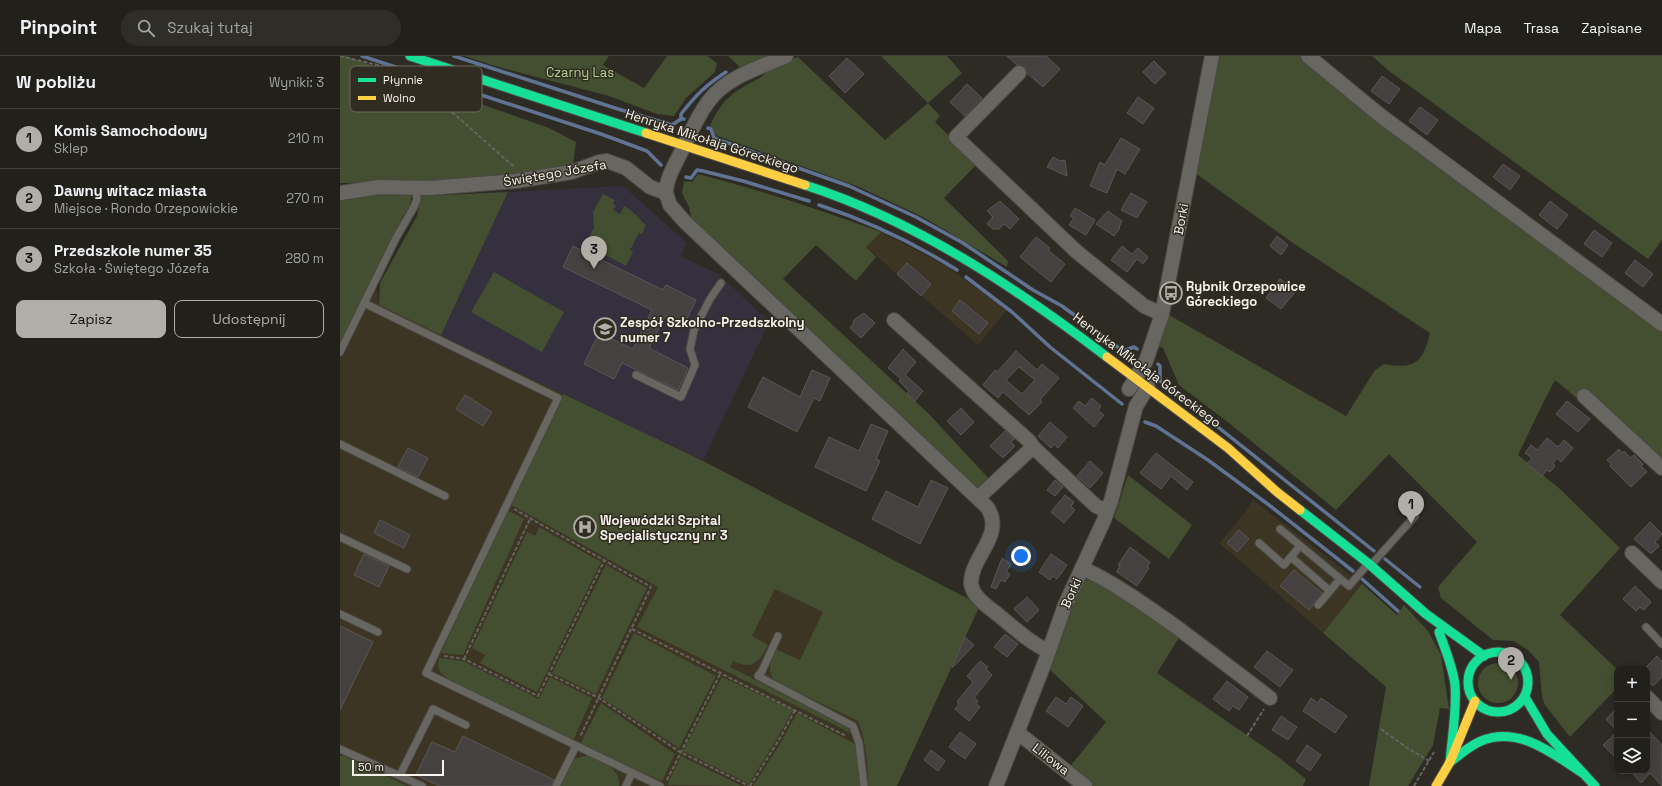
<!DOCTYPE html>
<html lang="pl">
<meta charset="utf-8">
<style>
:root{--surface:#22201b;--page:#2e2d28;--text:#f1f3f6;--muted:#a2a3a3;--line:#3f3e3a;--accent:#b1aea7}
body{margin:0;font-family:"Space Grotesk",sans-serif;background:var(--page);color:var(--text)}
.controls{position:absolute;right:12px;bottom:12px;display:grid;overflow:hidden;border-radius:8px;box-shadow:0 2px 10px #0003}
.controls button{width:36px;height:36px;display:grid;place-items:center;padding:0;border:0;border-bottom:1px solid var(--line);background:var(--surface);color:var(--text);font:20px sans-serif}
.scale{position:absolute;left:12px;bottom:10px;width:92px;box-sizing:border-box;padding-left:4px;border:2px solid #f7f4ed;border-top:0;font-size:11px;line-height:14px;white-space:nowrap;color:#f7f4ed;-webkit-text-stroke:3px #312c21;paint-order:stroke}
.you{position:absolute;left:681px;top:500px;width:14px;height:14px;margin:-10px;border:3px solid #fff;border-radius:50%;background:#1a73e8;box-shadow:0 0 0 6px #1a73e833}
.badge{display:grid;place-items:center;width:26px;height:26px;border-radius:50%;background:var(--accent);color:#111;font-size:13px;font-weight:700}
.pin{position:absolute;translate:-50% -33px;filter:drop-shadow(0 1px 2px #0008)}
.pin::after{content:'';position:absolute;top:21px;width:14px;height:12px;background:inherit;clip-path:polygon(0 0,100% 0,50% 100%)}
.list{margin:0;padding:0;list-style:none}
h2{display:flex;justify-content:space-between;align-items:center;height:52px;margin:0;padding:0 16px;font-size:17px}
h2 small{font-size:13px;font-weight:400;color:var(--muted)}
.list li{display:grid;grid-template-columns:26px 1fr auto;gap:12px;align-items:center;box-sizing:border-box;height:60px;padding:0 16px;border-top:1px solid var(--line)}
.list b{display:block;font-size:15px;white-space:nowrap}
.list p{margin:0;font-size:13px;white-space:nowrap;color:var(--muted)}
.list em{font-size:13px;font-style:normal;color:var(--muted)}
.actions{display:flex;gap:8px;padding:12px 16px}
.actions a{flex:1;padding:9px 0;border:1px solid var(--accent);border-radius:8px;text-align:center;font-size:14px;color:var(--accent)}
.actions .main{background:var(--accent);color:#111}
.icon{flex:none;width:22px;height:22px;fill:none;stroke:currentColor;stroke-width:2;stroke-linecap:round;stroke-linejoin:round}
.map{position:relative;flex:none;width:1322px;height:730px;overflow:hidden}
header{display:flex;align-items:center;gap:24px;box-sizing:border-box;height:56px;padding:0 20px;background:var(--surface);border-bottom:1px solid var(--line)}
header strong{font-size:19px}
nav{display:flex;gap:22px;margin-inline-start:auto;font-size:14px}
.search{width:280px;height:36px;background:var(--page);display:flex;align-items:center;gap:10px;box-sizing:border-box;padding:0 14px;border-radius:22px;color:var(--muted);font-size:15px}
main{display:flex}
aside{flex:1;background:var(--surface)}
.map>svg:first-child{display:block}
.built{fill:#3c3524}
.education{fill:#35303e}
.green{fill:#434f30}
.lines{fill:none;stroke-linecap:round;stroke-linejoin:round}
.stream{stroke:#5f7494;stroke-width:3.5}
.building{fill:#454140;stroke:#5b5655;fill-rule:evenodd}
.lane-casing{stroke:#4b4843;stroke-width:9}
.street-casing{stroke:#4b4843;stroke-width:16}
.fast-casing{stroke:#4b4843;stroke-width:11}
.slow-casing{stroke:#4b4843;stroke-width:11}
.path{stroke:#65635f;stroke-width:2;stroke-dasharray:4 2;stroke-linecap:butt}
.lane{stroke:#686660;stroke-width:7}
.street{stroke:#686660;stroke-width:14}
.fast{stroke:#16e098;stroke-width:9}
.slow{stroke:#ffcf43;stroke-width:9}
.labels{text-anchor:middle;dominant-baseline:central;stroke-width:3;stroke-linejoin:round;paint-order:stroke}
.park-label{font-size:13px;fill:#b4d190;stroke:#312c21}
.street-label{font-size:13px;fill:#f7f4ed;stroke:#312c21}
.poi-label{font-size:13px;font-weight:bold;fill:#f7f4ed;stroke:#312c21;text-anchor:start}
.key{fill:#312c21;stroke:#6c685e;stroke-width:1}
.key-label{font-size:11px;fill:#f7f4ed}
</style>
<header>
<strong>Pinpoint</strong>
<div class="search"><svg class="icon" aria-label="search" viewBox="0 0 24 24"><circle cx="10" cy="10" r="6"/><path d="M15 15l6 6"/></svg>Szukaj tutaj</div>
<nav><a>Mapa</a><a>Trasa</a><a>Zapisane</a></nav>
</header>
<main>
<aside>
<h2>W pobliżu<small>Wyniki: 3</small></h2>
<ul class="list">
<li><span class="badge">1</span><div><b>Komis Samochodowy</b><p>Sklep</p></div><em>210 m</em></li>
<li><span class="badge">2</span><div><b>Dawny witacz miasta</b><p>Miejsce · Rondo Orzepowickie</p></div><em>270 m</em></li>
<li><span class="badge">3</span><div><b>Przedszkole numer 35</b><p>Szkoła · Świętego Józefa</p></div><em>280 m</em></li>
</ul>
<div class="actions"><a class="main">Zapisz</a><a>Udostępnij</a></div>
</aside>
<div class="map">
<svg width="1322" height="730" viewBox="0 0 1322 730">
<rect width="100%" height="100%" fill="#2e2b24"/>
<g class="built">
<polygon points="541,176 605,209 667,254 638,289 526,191"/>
<polygon points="28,229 37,234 39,249 363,405 640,549 557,730 0,730 0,287"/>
<polygon points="913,444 1022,528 983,577 879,487 904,458"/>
</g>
<polygon class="education" points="283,130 347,187 341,200 380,219 429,266 363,405 101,279 168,136"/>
<g class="green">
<polygon points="0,0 6,0 209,72 236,86 233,108 167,120 95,126 0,127"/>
<polygon points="124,0 269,0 263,9 304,32 327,0 367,0 377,7 375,16 346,42 334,60 317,58 269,40 155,10"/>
<polygon points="388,0 431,0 403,14"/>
<path d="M541,0H607L622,17L588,47L600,60L595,66L637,108L604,142L668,205L667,211L583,161L519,131L375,79L372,71L370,70C384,39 396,35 423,20L425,14L458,1L545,84L588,47Z"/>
<path d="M879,0H961L1032,59L1322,273V406L1241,337L1238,343L1215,324L1203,347L1178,399L1220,433L1280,492L1220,559L1277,613V632L1230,681L1205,649L1202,641L1199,606L1188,594L1174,585L1153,584L1101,542L1098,531L1137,486L1049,398L996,454L889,367L839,329L823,292L818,290L829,259L1006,360L1035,314L1044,308C1075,314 1083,306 1090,277L953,187L855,117L866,73Z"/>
<polygon points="1032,0 1322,0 1322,184 1308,203 1049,15"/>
<path d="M358,118C420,134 481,154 541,176L526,191L536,201L516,225L476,189L443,223L589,358L651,425L643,432L632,430L352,165L349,151L342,137L344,125L352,126Z"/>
<polygon points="72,136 70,152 63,160 0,287 0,145 29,137"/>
<polygon points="168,136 101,279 39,249 40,227 77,160 81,140"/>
<path d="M263,138L275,144L273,148L276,150L273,154L280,158L284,150C295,156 298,162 306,169L302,178L299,177L290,194L293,196L286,210L245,188L254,172L253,156Z"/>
<polygon points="154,216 224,256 202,296 131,256"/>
<path d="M223,338L363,405L640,549L557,730H528C528,709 526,685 518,665L436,626C426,616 430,605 435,593L460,604L483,556L435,533L412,580L428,589C420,605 413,615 393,605L390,611L505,670L513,678L297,571L318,531L170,448Z"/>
<polygon points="788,419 852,469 829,503 774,462"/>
<polygon points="167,454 184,463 123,599 101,597"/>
<polygon points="199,471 261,506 197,636 140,607 145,599 132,592 187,476 195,480"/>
<polygon points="266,509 307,532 256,638 212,617"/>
<polygon points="744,517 840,580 817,617 937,700 966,723 963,730 749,730 728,713 766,666 708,612"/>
<polygon points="1022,528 1057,559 1064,549 1088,575 1101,599 1109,653 1100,652 1093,689 1068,730 1029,730 1046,631 983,577"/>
<polygon points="294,577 376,620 339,692 262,642"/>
<path d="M99,602L123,605L199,643L210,621L252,642L233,685L108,623C99,616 97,613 99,602Z"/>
<circle cx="1158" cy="627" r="20"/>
<polygon points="382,621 453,654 438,681 409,728 343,695"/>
<polygon points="261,647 335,698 322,725 240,689"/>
<polygon points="457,657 515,688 521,730 413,730 440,688"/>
<path d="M249,699C262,706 281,712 279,730H221L234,703Z"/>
<polygon points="0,700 4,700 67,730 0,730"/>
<polygon points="341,700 402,730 327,729"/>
</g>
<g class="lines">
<g class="stream">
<polyline points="22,0 261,78 307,95 321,109"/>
<polyline points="114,0 278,53 332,69 341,63 344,63"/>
<path d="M341,63V58C356,39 366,29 386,16"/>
<polyline points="368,72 371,73 374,82 509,130 576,161 623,187 693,234 722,250 783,295 794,291 797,293"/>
<polyline points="346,121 351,122 357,114 363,115 403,125 469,145"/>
<path d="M479,149C528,165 574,187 617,214"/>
<polyline points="626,221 672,256 710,291 782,348"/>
<polyline points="818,308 820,310 820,325 1034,495"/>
<polyline points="805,366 816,370 868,404 929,449 1013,515"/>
<polyline points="1045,503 1080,531"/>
<polyline points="1022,523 1058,555"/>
</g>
</g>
<g class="building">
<polygon points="667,0 706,0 720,13 703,31 687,17 685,11 677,9"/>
<polygon points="507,2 524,18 505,37 489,20"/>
<polygon points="814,5 826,17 815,28 803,16"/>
<polygon points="1042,20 1060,33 1049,48 1031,35"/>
<polygon points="627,28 642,42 625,60 610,46"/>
<polygon points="798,41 814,52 803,68 787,57"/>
<polygon points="1080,51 1098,64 1087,79 1069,65"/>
<polygon points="781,82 800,93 785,118 777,113 767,137 750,130 760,106 765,109"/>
<polygon points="713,101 720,105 725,104 727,120 707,111"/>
<polygon points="1163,108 1180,120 1170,134 1153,121"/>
<polygon points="791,137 807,146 797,162 781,154"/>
<polygon points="660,145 679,163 670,173 664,168 659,173 653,173 647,168 653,161 647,155"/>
<polygon points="1210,145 1228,159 1217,173 1199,159"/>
<polygon points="735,152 755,164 746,179 729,169 734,162 730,160"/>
<polygon points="768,155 782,165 779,171 780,172 774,180 756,168"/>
<polygon points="1254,174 1272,187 1262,201 1244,188"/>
<polygon points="937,180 948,189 941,199 930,190"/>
<polygon points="696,181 710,192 708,194 725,208 711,226 680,201"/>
<polygon points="233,190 323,234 326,229 356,244 344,269 325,260 309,292 348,312 338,334 282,307 274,323 244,308 259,277 293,293 312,254 223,211"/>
<polygon points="782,190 792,198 798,192 808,201 803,208 797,203 787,216 771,204"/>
<polygon points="1295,204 1313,218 1303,231 1285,217"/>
<polygon points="567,207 591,228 581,240 557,218"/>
<polygon points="940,223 956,235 941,253 926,242"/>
<polygon points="620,244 648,267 639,278 612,255"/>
<polygon points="524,257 535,267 521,282 510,272 513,268 514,264"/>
<polygon points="563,293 576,306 565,319 583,335 575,345 567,338 569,335 559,325 561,323 548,312"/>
<path d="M676,295L697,314L702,308L719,322L700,344L702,346L689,359L663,336L658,342L643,329L655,314L657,316ZM679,311L695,324L682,338L666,324Z"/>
<polygon points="472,314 490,322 480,345 474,342 457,376 408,351 423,321 460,341"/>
<polygon points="125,339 152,356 143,370 116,353"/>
<polygon points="752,342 761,350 758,354 764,359 754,371 733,352 739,345 745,350"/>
<polygon points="1227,345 1250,363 1238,376 1216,358"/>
<polygon points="621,352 634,366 621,379 607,365"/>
<polygon points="710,366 727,381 718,392 714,388 711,392 698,380"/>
<polygon points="531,368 548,375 536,403 540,405 526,435 475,411 489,381 519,395"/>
<polygon points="665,375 674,383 671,386 675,390 663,402 650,390"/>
<polygon points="1207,382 1218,391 1224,384 1233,392 1221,406 1217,402 1213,407 1215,410 1210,416 1207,414 1202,420 1187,408 1192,402 1185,397 1191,389 1197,394"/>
<polygon points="68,392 88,402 78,421 58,411"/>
<polygon points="1279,393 1282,397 1284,395 1290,402 1294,399 1303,408 1301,410 1307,416 1291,431 1270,410 1271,408 1267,404"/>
<polygon points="816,397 853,426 847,434 831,420 821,433 800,417"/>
<polygon points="750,405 763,417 750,432 737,420"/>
<polygon points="591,424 608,432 580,488 532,463 546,435 578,451"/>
<polygon points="715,424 723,431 715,440 707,434"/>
<polygon points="725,439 734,446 731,450 735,454 724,467 711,456"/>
<polygon points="40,464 70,479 64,492 34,477"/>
<polygon points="1310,466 1322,478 1315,486 1319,490 1311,498 1294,483"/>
<polygon points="899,474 909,483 897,496 887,487"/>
<polygon points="790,491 810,506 807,511 809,512 797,530 777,516 780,510 778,509"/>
<polygon points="24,498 49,510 39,531 14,519"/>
<polygon points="711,498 727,509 717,523 712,520 710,524 699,516"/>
<polygon points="662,502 671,508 666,516 670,518 665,526 661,524 656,533 651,531"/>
<polygon points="954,514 982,537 969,554 940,530"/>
<polygon points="1295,530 1311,546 1304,554 1300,551 1296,555 1283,543"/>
<polygon points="687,541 699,554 687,566 674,553"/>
<polygon points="0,570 33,586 0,654"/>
<polygon points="665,578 678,588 667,601 654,591"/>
<polygon points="625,581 634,589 613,611 612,611"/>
<polygon points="927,595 953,614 940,631 914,611"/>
<polygon points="1317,600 1322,605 1322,621 1313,630 1307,624 1307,610"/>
<polygon points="640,605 648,611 646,613 652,619 634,642 638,645 636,648 640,651 629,665 615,653 619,648 617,646 633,626 627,620"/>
<polygon points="887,625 908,641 899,654 893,650 889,655 873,643"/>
<polygon points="716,641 726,648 731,641 743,650 728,671 706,655"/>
<polygon points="971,642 978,647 981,642 1007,660 995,677 963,655"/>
<polygon points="1277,652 1277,675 1266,663"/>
<polygon points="941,660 957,671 948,684 932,674"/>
<polygon points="1307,673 1322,689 1322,730 1310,717 1301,727 1290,715 1308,715"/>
<polygon points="620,676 636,688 625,703 609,691"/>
<polygon points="1277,676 1277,703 1263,689"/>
<polygon points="123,680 214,724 211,730 100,730 76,719 92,686 115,696"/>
<polygon points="967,689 981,699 970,715 956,705"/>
<polygon points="591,694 605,705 598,715 584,704"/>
</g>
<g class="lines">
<g class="lane-casing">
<g id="lane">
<polyline points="24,247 218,342 86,617 320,730"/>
<polyline points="0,296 56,182 74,151 77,143 75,131"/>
<polyline points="296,319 341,341 355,309 350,293 354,274 370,243 381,227"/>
<polyline points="0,388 105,440"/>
<polyline points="940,473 1009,530 1027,509"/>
<polyline points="0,481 67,513"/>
<polyline points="919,487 944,509 960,490"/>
<polyline points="951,501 990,535"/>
<polyline points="1031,509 1075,460"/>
<polyline points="978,549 1000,523"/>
<polyline points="0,558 38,576"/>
<polyline points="1306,571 1322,588"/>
<polyline points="438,580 422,615 418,620 513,670 519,687 524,730"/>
<polyline points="0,693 82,730"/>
<polyline points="60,719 93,653 126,669"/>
<polyline points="216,730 236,690"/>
<polyline points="286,730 292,717"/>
</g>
</g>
<g class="street-casing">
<g id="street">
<polyline points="968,0 1041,60 1322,268"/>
<polyline points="679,17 616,81 737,196 804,250 822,258"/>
<path d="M0,137L39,131L90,132L176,125L232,116L259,106L267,105L286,112L310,131L326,137C326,122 336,107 342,94C350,78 357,61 368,46C386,21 419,12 446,0"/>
<path d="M326,137L330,149L344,165L647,451C666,479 630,501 631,528C632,532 633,536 636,539C641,546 649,552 656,557C673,571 689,586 708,595"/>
<polyline points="554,264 689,385 693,391"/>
<polyline points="789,333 806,305 822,258 872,0"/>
<polyline points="1244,340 1322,412"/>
<polyline points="638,442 693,391 756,450 767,455"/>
<polyline points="1292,497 1322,526"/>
<path d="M742,512C775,527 805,549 835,570C867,594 899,618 930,642"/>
<polyline points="1307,641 1322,657"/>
<polyline points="677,676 745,730"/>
<polyline points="656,730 705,606 725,549 764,464 771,445 796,350 808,331"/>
</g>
</g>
<g class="fast-casing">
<g id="fast">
<polyline points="70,0 306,77"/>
<path d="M465,129C576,165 675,231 767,301"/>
<polyline points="960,454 1028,507 1086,558 1144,600"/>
<path d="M1099,576C1105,593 1113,611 1115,629C1117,655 1112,681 1110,706"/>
<circle cx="1158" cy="626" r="30"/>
<polyline points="1185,641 1207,678 1255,730"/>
<path d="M1110,706C1120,699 1129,690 1141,685C1179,669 1213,698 1244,718"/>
</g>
</g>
<g class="slow-casing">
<g id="slow">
<polyline points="306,77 465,129"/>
<polyline points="767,301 888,392 937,436 960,454"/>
<polyline points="1096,730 1110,706 1135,645"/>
</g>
</g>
<g class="path">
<polyline points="0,0 63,15"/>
<polyline points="67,16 173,110 174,112"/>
<polyline points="174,453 311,531 240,681"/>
<polyline points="292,573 506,680"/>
<polyline points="104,600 124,603 198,640 264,505"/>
<polyline points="124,603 190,463"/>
<polyline points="209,618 259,642 340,696 409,730"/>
<polyline points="1041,673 1066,691 1089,705"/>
<polyline points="907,680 924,653"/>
<polyline points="327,724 381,616"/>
<polyline points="410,730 440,682 455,654"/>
<polyline points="1074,730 1094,696"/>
</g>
<use href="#lane" class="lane"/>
<use href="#street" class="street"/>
<use href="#fast" class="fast"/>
<use href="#slow" class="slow"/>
</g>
<defs>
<g id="bus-ring" transform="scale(1.15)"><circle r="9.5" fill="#312c21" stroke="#b1aea7" stroke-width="1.5"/><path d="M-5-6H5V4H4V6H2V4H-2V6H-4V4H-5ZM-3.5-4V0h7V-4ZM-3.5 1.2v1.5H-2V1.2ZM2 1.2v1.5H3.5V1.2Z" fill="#b1aea7"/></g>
<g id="school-ring" transform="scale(1.15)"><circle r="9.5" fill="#312c21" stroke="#b1aea7" stroke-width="1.5"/><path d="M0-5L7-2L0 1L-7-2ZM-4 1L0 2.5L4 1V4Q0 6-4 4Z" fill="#b1aea7"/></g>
<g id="hospital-ring" transform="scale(1.15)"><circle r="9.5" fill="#312c21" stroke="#b1aea7" stroke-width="1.5"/><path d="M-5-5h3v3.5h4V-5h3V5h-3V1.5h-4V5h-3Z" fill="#b1aea7"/></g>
</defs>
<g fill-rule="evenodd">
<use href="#bus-ring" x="831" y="237"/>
<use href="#school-ring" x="265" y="273"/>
<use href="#hospital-ring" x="245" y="471"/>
</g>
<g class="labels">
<g class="park-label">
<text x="240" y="16">Czarny Las</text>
</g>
<g class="street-label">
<text transform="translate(372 85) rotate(18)">Henryka Mikołaja Góreckiego</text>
<text transform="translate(215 117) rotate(-10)">Świętego Józefa</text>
<text transform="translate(841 163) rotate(-79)">Borki</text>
<text transform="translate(807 314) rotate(37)">Henryka Mikołaja Góreckiego</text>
<text transform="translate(731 537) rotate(-66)">Borki</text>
<text transform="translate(711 703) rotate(38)">Liliowa</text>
</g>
<g class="poi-label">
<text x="846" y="230">Rybnik Orzepowice<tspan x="846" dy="15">Góreckiego</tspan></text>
<text x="280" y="266">Zespół Szkolno-Przedszkolny<tspan x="280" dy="15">numer 7</tspan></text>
<text x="260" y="464">Wojewódzki Szpital<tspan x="260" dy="15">Specjalistyczny nr 3</tspan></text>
</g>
</g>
<rect x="10" y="10" width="132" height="46" rx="6" class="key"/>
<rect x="18" y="22" width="18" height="4" fill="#16e098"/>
<rect x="18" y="40" width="18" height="4" fill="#ffcf43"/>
<g class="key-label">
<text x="43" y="28">Płynnie</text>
<text x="43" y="46">Wolno</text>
</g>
</svg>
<div class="controls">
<button>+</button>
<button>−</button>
<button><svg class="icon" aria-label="layers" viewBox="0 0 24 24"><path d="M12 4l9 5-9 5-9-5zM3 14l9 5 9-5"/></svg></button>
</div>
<div class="scale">50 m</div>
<div class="you"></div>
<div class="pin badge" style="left:1071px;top:468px">1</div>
<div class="pin badge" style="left:1171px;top:624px">2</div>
<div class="pin badge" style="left:254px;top:213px">3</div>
</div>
</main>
